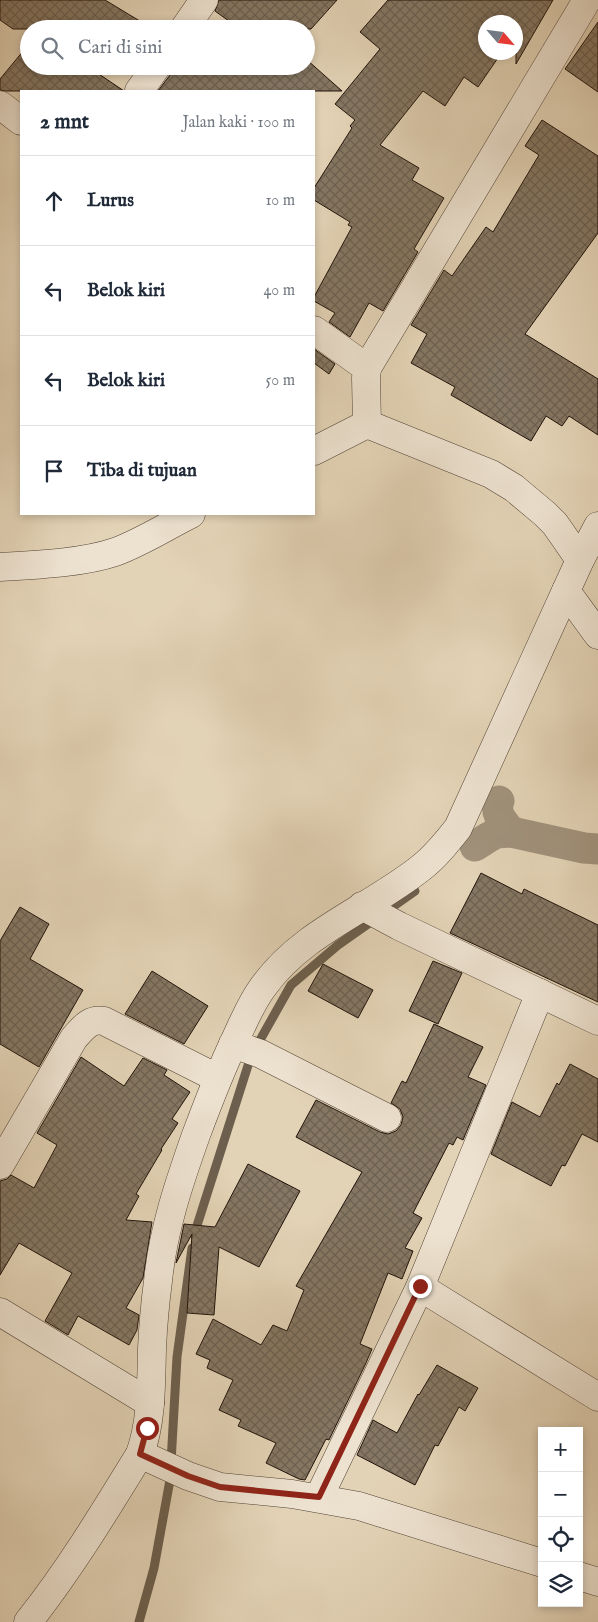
<!DOCTYPE html>
<html lang="id">
<meta charset="utf-8">
<style>
:root{--surface:#fff;--page:#f2f2f3;--text:#1f2937;--muted:#747a83;--line:#e0e1e3}
body{margin:0;font-family:"IM FELL English",serif;background:var(--page);color:var(--text)}
.controls{position:absolute;right:15px;bottom:15px;display:grid;overflow:hidden;border-radius:0px;box-shadow:0 2px 8px #0003}
.controls button{width:45px;height:45px;display:grid;place-items:center;padding:0;border:0;border-bottom:1px solid var(--line);background:var(--surface);color:var(--text);font:25px sans-serif}
.compass{position:absolute;left:478px;top:15px;width:45px;height:45px;border-radius:50%;background:var(--surface);box-shadow:0 2px 8px #0003;rotate:118deg}
.stop{position:absolute;width:15px;height:15px;margin:-11px;border:4px solid #8f2418;border-radius:50%;background:#fff}
.stop.end{background:#8f2418;border-color:#fff;box-shadow:0 1px 5px #0008}
.list{margin:0;padding:0;list-style:none}
h2{display:flex;justify-content:space-between;align-items:center;height:65px;margin:0;padding:0 20px;font-size:21px}
h2 small{font-size:16px;font-weight:400;color:var(--muted)}
.list li{display:grid;grid-template-columns:32px 1fr auto;gap:15px;align-items:center;box-sizing:border-box;height:90px;padding:0 20px;border-top:1px solid var(--line)}
.list b{display:block;font-size:19px;white-space:nowrap}
.list em{font-size:16px;font-style:normal;color:var(--muted)}
.icon{flex:none;width:28px;height:28px;fill:none;stroke:currentColor;stroke-width:2;stroke-linecap:round;stroke-linejoin:round}
.map{position:relative;flex:none;width:598px;height:1622px;overflow:hidden}
.search{position:absolute;background:var(--surface);box-shadow:0 2px 8px #0003;left:20px;top:20px;width:295px;height:55px;display:flex;align-items:center;gap:12px;box-sizing:border-box;padding:0 18px;border-radius:28px;color:var(--muted);font-size:19px}
.panel{position:absolute;background:var(--surface);box-shadow:0 2px 8px #0003;left:20px;top:90px;width:295px;height:425px;border-radius:0px}
.map>svg:first-child{display:block}
.lines{fill:none;stroke-linecap:round;stroke-linejoin:round}
.stream{stroke:#6d5f4e;stroke-width:9}
.canal{stroke:#a1927c;stroke-width:31}
.building{fill:url(#building-cross-hatch);stroke:#20130a}
.minor-casing{stroke:#514335;stroke-width:29}
.minor{stroke:#ede2d0;stroke-width:28}
.route{stroke:#8f2418;stroke-width:6}
</style>
<div class="map">
<svg width="598" height="1622" viewBox="0 0 598 1622">
<defs>
<pattern id="building-cross-hatch" width="8" height="8" patternUnits="userSpaceOnUse" patternTransform="scale(1.25)"><rect width="8" height="8" fill="#857763"/><path d="M0 0l8 8M0 8l8-8" fill="none" stroke="#6c6050"/></pattern>
</defs>
<rect width="100%" height="100%" fill="#e3d3b6"/>
<filter id="stains"><feTurbulence type="fractalNoise" baseFrequency=".004" numOctaves="4"/><feColorMatrix values="0 0 0 0 .2 0 0 0 0 .09 0 0 0 0 .02 0 0 0 .5 -.17"/></filter>
<radialGradient id="worn" r=".72"><stop offset=".6" stop-color="#630" stop-opacity="0"/><stop offset="1" stop-color="#630" stop-opacity=".3"/></radialGradient>
<g class="lines">
<g class="stream">
<polyline points="194,1235 251,1056 291,985 338,945 415,891"/>
<polyline points="139,1622 154,1568 170,1480 177,1357 192,1248"/>
</g>
<g class="canal">
<path d="M499,801C494,813 503,822 511,832"/>
<polyline points="475,846 489,837 497,833 511,832 584,848 598,849"/>
</g>
</g>
<g class="building">
<polygon points="0,0 105,0 153,29 13,29 0,20"/>
<polygon points="219,0 337,0 311,29 240,29 215,11"/>
<polygon points="388,0 553,0 516,64 516,22 486,22 486,52 502,52 478,87 464,77 445,106 423,91 380,145 419,168 412,180 444,198 414,249 418,252 383,311 369,303 350,337 329,322 335,313 314,301 314,297 352,227 348,225 350,222 314,200 314,188 352,128 350,126 355,120 335,104 380,49 360,32"/>
<polygon points="598,22 598,92 565,69"/>
<polygon points="29,44 29,66 87,66 124,91 6,91 0,90 0,79"/>
<polygon points="306,59 342,91 158,91 170,75 172,66 306,66"/>
<polygon points="542,120 598,156 598,233 525,334 598,379 598,435 569,416 562,426 546,416 531,441 451,395 455,387 411,363 427,334 411,325 444,270 452,276 486,227 493,232 539,155 525,146"/>
<polygon points="314,349 335,364 329,374 314,363"/>
<polygon points="481,873 522,894 524,889 598,925 598,1002 450,933"/>
<polygon points="20,907 49,924 30,959 83,990 39,1067 0,1044 0,941"/>
<polygon points="433,961 462,973 438,1024 409,1011"/>
<polygon points="323,964 373,990 358,1018 308,991"/>
<polygon points="152,971 208,1006 184,1044 125,1014"/>
<polygon points="434,1024 483,1047 468,1077 486,1085 463,1140 457,1137 453,1145 449,1143 413,1213 422,1218 405,1248 413,1251 402,1279 388,1273 360,1344 372,1349 366,1363 329,1440 326,1439 305,1480 299,1479 266,1463 276,1443 238,1426 241,1420 219,1410 233,1380 207,1368 210,1360 196,1354 213,1319 261,1345 273,1325 287,1331 304,1290 296,1286 362,1172 296,1137 316,1100 380,1132 388,1134 396,1131 401,1125 403,1117 400,1109 391,1103 402,1081 406,1083"/>
<polygon points="81,1057 124,1086 143,1058 167,1070 164,1075 190,1092 172,1119 178,1123 161,1149 162,1150 136,1194 139,1196 126,1220 152,1222 143,1278 126,1308 139,1315 137,1330 129,1345 78,1316 68,1335 45,1321 72,1273 19,1243 0,1275 0,1181 7,1179 11,1175 34,1188 57,1145 37,1133"/>
<polygon points="570,1064 598,1079 598,1142 582,1134 565,1166 562,1165 551,1186 491,1154 512,1102 540,1117 557,1083 559,1085"/>
<polygon points="248,1164 300,1191 259,1267 219,1247 214,1315 187,1313 192,1234 176,1263 184,1224 215,1227"/>
<polygon points="437,1365 478,1388 465,1411 459,1407 438,1446 435,1445 415,1485 357,1455 373,1420 397,1433 418,1394 419,1395"/>
</g>
<g class="lines">
<g class="minor-casing">
<g id="minor">
<polyline points="184,29 204,0"/>
<polyline points="139,91 157,66"/>
<polyline points="0,105 21,121"/>
<polyline points="314,330 367,368 366,378 367,424 491,474 514,488 545,514 555,524 580,560"/>
<polyline points="367,368 587,0"/>
<polyline points="314,451 367,424"/>
<path d="M0,567C34,565 83,563 115,552C140,543 167,526 191,514"/>
<polyline points="566,591 598,635"/>
<polyline points="362,906 399,926 598,1021"/>
<polyline points="233,1044 261,1054 387,1118"/>
<path d="M0,1165L74,1038C83,1028 90,1018 104,1021L217,1078"/>
<polyline points="420,1287 598,1397"/>
<polyline points="0,1312 150,1403"/>
<polyline points="140,1454 188,1476 220,1487 292,1494 359,1506 542,1563"/>
<polyline points="319,1497 420,1287 540,993"/>
<polyline points="579,1576 598,1582"/>
<path d="M28,1622C70,1569 105,1511 140,1454C152,1420 151,1384 152,1349C153,1326 155,1304 158,1281C163,1230 179,1183 196,1135C208,1103 220,1071 235,1040C243,1023 251,1003 263,987C303,931 370,909 422,867C436,856 447,842 458,828L580,560L598,526"/>
</g>
</g>
<use href="#minor" class="minor"/>
</g>
<g class="lines">
<polyline class="route" points="147,1428 140,1454 188,1476 220,1487 319,1497 420,1286"/>
</g>
<rect width="100%" height="100%" filter="url(#stains)"/>
<rect width="100%" height="100%" fill="url(#worn)"/>
</svg>
<div class="controls">
<button>+</button>
<button>−</button>
<button><svg class="icon" aria-label="locate" viewBox="0 0 24 24"><circle cx="12" cy="12" r="6"/><path d="M12 2v4M12 18v4M2 12h4M18 12h4"/></svg></button>
<button><svg class="icon" aria-label="layers" viewBox="0 0 24 24"><path d="M12 4l9 5-9 5-9-5zM3 14l9 5 9-5"/></svg></button>
</div>
<svg class="compass" viewBox="-18 -18 36 36"><path d="M0-13l5 13h-10z" fill="#e53935"/><path d="M0 13l5-13h-10z" fill="#747a83"/></svg>
<div class="stop" style="left:147px;top:1428px"></div>
<div class="stop end" style="left:420px;top:1286px"></div>
<div class="search"><svg class="icon" aria-label="search" viewBox="0 0 24 24"><circle cx="10" cy="10" r="6"/><path d="M15 15l6 6"/></svg>Cari di sini</div>
<section class="panel">
<h2>2 mnt<small>Jalan kaki · 100 m</small></h2>
<ul class="list">
<li><svg class="icon" aria-label="ahead" viewBox="0 0 24 24"><path d="M12 20V5M6 11l6-6 6 6"/></svg><div><b>Lurus</b></div><em>10 m</em></li>
<li><svg class="icon" aria-label="left" viewBox="0 0 24 24"><path d="M17 20v-9H6M10 6l-5 5 5 5"/></svg><div><b>Belok kiri</b></div><em>40 m</em></li>
<li><svg class="icon" aria-label="left" viewBox="0 0 24 24"><path d="M17 20v-9H6M10 6l-5 5 5 5"/></svg><div><b>Belok kiri</b></div><em>50 m</em></li>
<li><svg class="icon" aria-label="arrive" viewBox="0 0 24 24"><path d="M6 21V4h12l-3 4 3 4H6"/></svg><div><b>Tiba di tujuan</b></div></li>
</ul>
</section>
</div>
